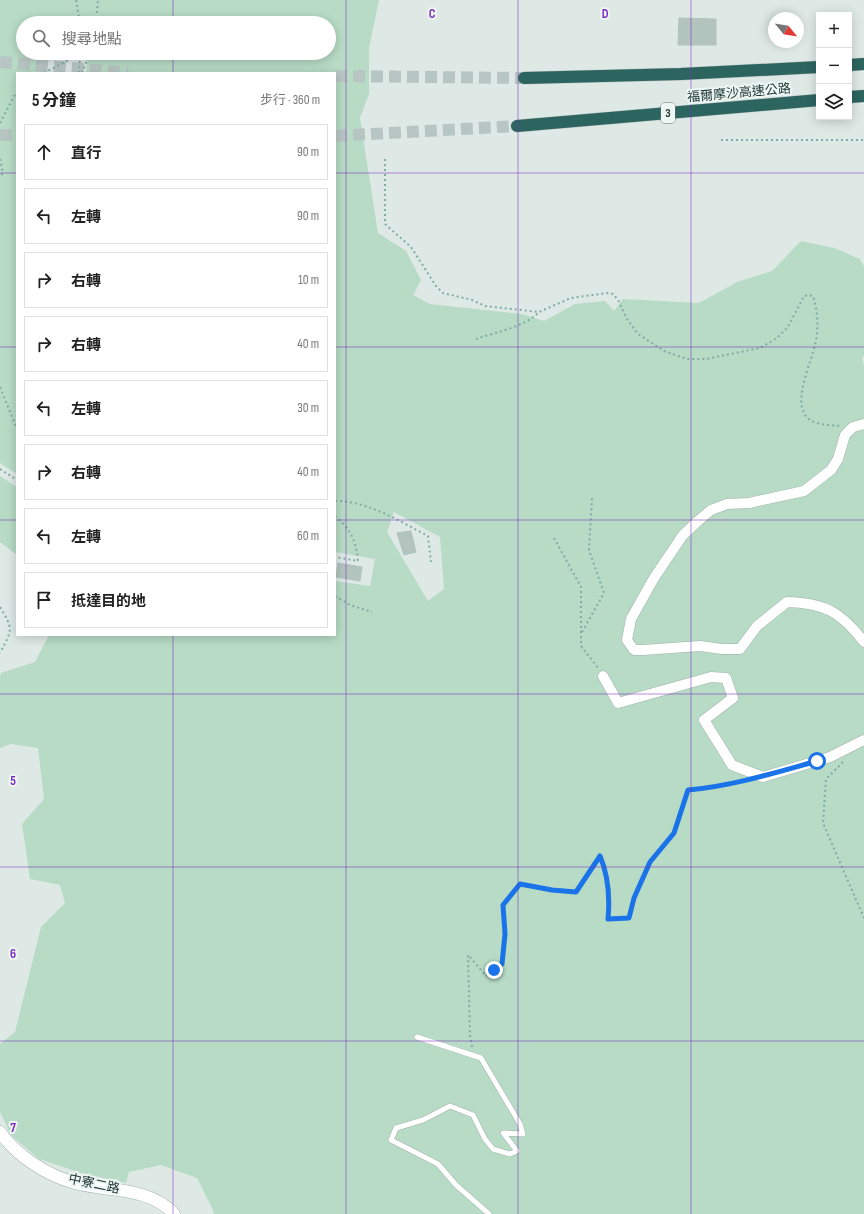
<!DOCTYPE html>
<html lang="zh-TW">
<meta charset="utf-8">
<style>
:root{--surface:#fff;--page:#f2f2f2;--text:#222;--muted:#767676;--line:#e0e0e0}
body{margin:0;font-family:"Sofia Sans Condensed","Noto Sans TC",sans-serif;background:var(--page);color:var(--text)}
.controls{position:absolute;right:12px;top:12px;display:grid;overflow:hidden;border-radius:0px;box-shadow:0 2px 10px #0003}
.controls button{width:36px;height:36px;display:grid;place-items:center;padding:0;border:0;border-bottom:1px solid var(--line);background:var(--surface);color:var(--text);font:20px sans-serif}
.compass{position:absolute;left:768px;top:12px;width:36px;height:36px;border-radius:50%;background:var(--surface);box-shadow:0 2px 10px #0003;rotate:120deg}
.stop{position:absolute;width:12px;height:12px;margin:-9px;border:3px solid #1a73e8;border-radius:50%;background:#fff}
.stop.end{background:#1a73e8;border-color:#fff;box-shadow:0 1px 4px #0008}
.list{margin:0;padding:0;list-style:none}
h2{display:flex;justify-content:space-between;align-items:center;height:52px;margin:0;padding:0 16px;font-size:17px}
h2 small{font-size:13px;font-weight:400;color:var(--muted)}
.list li{display:grid;grid-template-columns:26px 1fr auto;gap:12px;align-items:center;box-sizing:border-box;height:56px;margin:0 8px 8px;padding:0 8px;border:1px solid var(--line);border-radius:0px}
.list b{display:block;font-size:15px;white-space:nowrap}
.list em{font-size:13px;font-style:normal;color:var(--muted)}
.icon{flex:none;width:22px;height:22px;fill:none;stroke:currentColor;stroke-width:2;stroke-linecap:round;stroke-linejoin:round}
.map{position:relative;flex:none;width:864px;height:1214px;overflow:hidden}
.search{position:absolute;background:var(--surface);box-shadow:0 2px 10px #0003;left:16px;top:16px;width:320px;height:44px;display:flex;align-items:center;gap:10px;box-sizing:border-box;padding:0 14px;border-radius:22px;color:var(--muted);font-size:15px}
.panel{position:absolute;background:var(--surface);box-shadow:0 2px 10px #0003;left:16px;top:72px;width:320px;height:564px;border-radius:0px}
.map>svg:first-child{display:block}
.green{fill:#b7dbc5;fill-rule:evenodd}
.building{fill:#b3c4bf;stroke:#b1c3be}
.lines{fill:none;stroke-linecap:round;stroke-linejoin:round}
.motorway-tunnel{stroke:#b8c6c3;stroke-width:12;stroke-dasharray:12 6;stroke-linecap:butt}
.service-casing{stroke:#a1b1ad;stroke-width:6}
.minor-casing{stroke:#a1b1ad;stroke-width:11}
.tertiary-casing{stroke:#a1b1ad;stroke-width:13}
.motorway-casing{stroke:#bcc4c2;stroke-width:13}
.path{stroke:#7fada5;stroke-width:2;stroke-dasharray:2 3;stroke-linecap:butt}
.service{stroke:#fff;stroke-width:5}
.minor{stroke:#fff;stroke-width:10}
.tertiary{stroke:#fff;stroke-width:12}
.motorway{stroke:#2c6460;stroke-width:12}
.route{stroke:#1a73e8;stroke-width:5}
.grid{fill:none;stroke:#7b2cbf;stroke-width:1;stroke-opacity:0.55}
.labels{text-anchor:middle;dominant-baseline:central;stroke-width:4;stroke-linejoin:round;paint-order:stroke}
.shield{fill:#eef6f3;stroke:#5e726e;stroke-width:1}
.shield-label{font-size:12px;font-weight:bold;fill:#203935}
.street-label{font-size:13px;fill:#203935;stroke:#eef6f3}
.grid-label{font-size:13px;text-anchor:middle;font-weight:bold;fill:#7b2cbf;stroke:#eef6f3;stroke-width:4;stroke-linejoin:round;paint-order:stroke}
</style>
<div class="map">
<svg width="864" height="1214" viewBox="0 0 864 1214">
<rect width="100%" height="100%" fill="#dee9e6"/>
<g class="green">
<path d="M0,0H379L369,48V94L360,118L378,233L406,251L421,280L413,295L430,304L522,314L544,321L575,304L605,301L614,311L623,299L699,303L737,282L772,271L801,241L834,248L860,259L864,267V356L862,358L864,365V1214H213L214,1212L197,1178L161,1165L129,1172L126,1183L81,1173L39,1159L11,1135L0,1112V1044L15,1032L41,927L65,903L60,885L30,879L22,824L44,799L38,748L11,744L0,748V677L1,673L35,662L49,635H335V581L370,586L375,559L335,552V73H86L88,53H329V23H23V53H46V73H17V474L0,463ZM394,512L440,537L444,589L428,601L387,532Z"/>
<polygon points="0,476 17,487 17,555 0,542"/>
</g>
<g class="building">
<polygon points="679,18 716,19 716,45 678,45"/>
<polygon points="411,531 416,552 404,555 397,533"/>
<polygon points="338,563 362,567 360,581 336,577"/>
</g>
<g class="lines">
<g class="motorway-tunnel">
<polyline points="0,62 128,73"/>
<polyline points="335,76 524,78"/>
<polyline points="0,135 17,135"/>
<polyline points="335,136 517,126"/>
</g>
<g class="service-casing">
<polyline id="service" points="417,1037 481,1058 520,1124 523,1134 503,1133 517,1151 510,1154 493,1149 485,1139 473,1115 450,1106 423,1120 396,1128 391,1140 438,1164 456,1185 489,1214"/>
</g>
<g class="minor-casing">
<g id="minor">
<path d="M864,424L853,427L845,435L838,459L831,470L804,491L749,503L727,504L711,510L698,521L683,535L654,578L631,619L627,640L634,650H643L700,646L722,649H740L757,626L787,602C825,603 841,612 864,642"/>
<polyline points="603,676 618,703 711,677 726,678 733,698 704,720 732,765 763,777 830,757 864,740"/>
</g>
</g>
<g class="tertiary-casing">
<path id="tertiary" d="M0,1132C17,1156 46,1175 75,1183C107,1192 149,1186 174,1214"/>
</g>
<g class="motorway-casing">
<g id="motorway">
<polyline points="849,65 864,64"/>
<polyline points="524,78 681,74 819,67"/>
<polyline points="849,97 864,96"/>
<polyline points="517,126 819,100"/>
</g>
</g>
<g class="path">
<polyline points="76,0 80,23"/>
<polyline points="96,23 98,0"/>
<polyline points="44,73 80,54"/>
<polyline points="79,73 80,54"/>
<polyline points="82,73 90,53"/>
<polyline points="0,123 14,96 17,94"/>
<polyline points="721,140 864,140"/>
<polyline points="0,159 3,173 0,177"/>
<path d="M385,159V224L411,247L436,286L443,293L472,300L485,306L539,312L571,298L607,293L613,294L618,300L627,319L638,334L664,351L687,359H706L760,348L777,338L788,327L804,296L809,295L813,296C818,312 819,329 815,345C811,362 795,397 804,413C809,425 829,425 840,426"/>
<path d="M476,339C496,332 525,327 539,312"/>
<polyline points="0,387 17,429"/>
<polyline points="0,469 17,480"/>
<path d="M335,501C368,501 399,521 428,536L431,562"/>
<path d="M335,516C351,529 356,541 358,561L335,557"/>
<polyline points="554,538 581,587 581,646 598,668"/>
<polyline points="335,596 350,605 372,612"/>
<path d="M0,607C14,630 12,630 0,653"/>
<polyline points="582,632 604,593 589,550 592,498"/>
<polyline points="843,762 826,779 823,823 864,918"/>
<path d="M472,1047L470,1035L468,955L486,976L502,964L505,934L503,905L519,884L552,890L576,892L600,856C609,877 610,897 608,919H629L634,898L650,862L674,833L688,790L716,787L744,781"/>
</g>
<use href="#service" class="service"/>
<use href="#minor" class="minor"/>
<use href="#tertiary" class="tertiary"/>
<use href="#motorway" class="motorway"/>
</g>
<g class="lines">
<path class="route" d="M494,970L502,964L505,934L503,905L520,884L552,890L576,892L600,856C609,877 610,897 608,919L629,918L634,898L650,862L674,833L688,790C732,786 774,773 817,761"/>
</g>
<path class="grid" d="M173,0V23M346,0V1214M518,0V1214M691,0V1214M173,53V73M0,173H17M335,173H864M0,347H17M335,347H864M0,520H17M335,520H864M173,635V1214M0,694H864M0,867H864M0,1041H864"/>
<g class="labels">
<rect class="shield" x="661" y="103" width="14" height="20" rx="3"/>
<g class="shield-label">
<text x="668" y="113">3</text>
</g>
<g class="street-label">
<text transform="translate(739 93) rotate(-5)">福爾摩沙高速公路</text>
<text transform="translate(94 1184) rotate(12)">中寮二路</text>
</g>
</g>
<g class="grid-label">
<text x="432" y="18">C</text>
<text x="605" y="18">D</text>
<text x="13" y="785">5</text>
<text x="13" y="958">6</text>
<text x="13" y="1132">7</text>
</g>
</svg>
<div class="controls">
<button>+</button>
<button>−</button>
<button><svg class="icon" aria-label="layers" viewBox="0 0 24 24"><path d="M12 4l9 5-9 5-9-5zM3 14l9 5 9-5"/></svg></button>
</div>
<svg class="compass" viewBox="-18 -18 36 36"><path d="M0-13l5 13h-10z" fill="#e53935"/><path d="M0 13l5-13h-10z" fill="#767676"/></svg>
<div class="stop" style="left:817px;top:761px"></div>
<div class="stop end" style="left:494px;top:970px"></div>
<div class="search"><svg class="icon" aria-label="search" viewBox="0 0 24 24"><circle cx="10" cy="10" r="6"/><path d="M15 15l6 6"/></svg>搜尋地點</div>
<section class="panel">
<h2>5 分鐘<small>步行 · 360 m</small></h2>
<ul class="list">
<li><svg class="icon" aria-label="ahead" viewBox="0 0 24 24"><path d="M12 20V5M6 11l6-6 6 6"/></svg><div><b>直行</b></div><em>90 m</em></li>
<li><svg class="icon" aria-label="left" viewBox="0 0 24 24"><path d="M17 20v-9H6M10 6l-5 5 5 5"/></svg><div><b>左轉</b></div><em>90 m</em></li>
<li><svg class="icon" aria-label="right" viewBox="0 0 24 24"><path d="M7 20v-9h11M14 6l5 5-5 5"/></svg><div><b>右轉</b></div><em>10 m</em></li>
<li><svg class="icon" aria-label="right" viewBox="0 0 24 24"><path d="M7 20v-9h11M14 6l5 5-5 5"/></svg><div><b>右轉</b></div><em>40 m</em></li>
<li><svg class="icon" aria-label="left" viewBox="0 0 24 24"><path d="M17 20v-9H6M10 6l-5 5 5 5"/></svg><div><b>左轉</b></div><em>30 m</em></li>
<li><svg class="icon" aria-label="right" viewBox="0 0 24 24"><path d="M7 20v-9h11M14 6l5 5-5 5"/></svg><div><b>右轉</b></div><em>40 m</em></li>
<li><svg class="icon" aria-label="left" viewBox="0 0 24 24"><path d="M17 20v-9H6M10 6l-5 5 5 5"/></svg><div><b>左轉</b></div><em>60 m</em></li>
<li><svg class="icon" aria-label="arrive" viewBox="0 0 24 24"><path d="M6 21V4h12l-3 4 3 4H6"/></svg><div><b>抵達目的地</b></div></li>
</ul>
</section>
</div>
